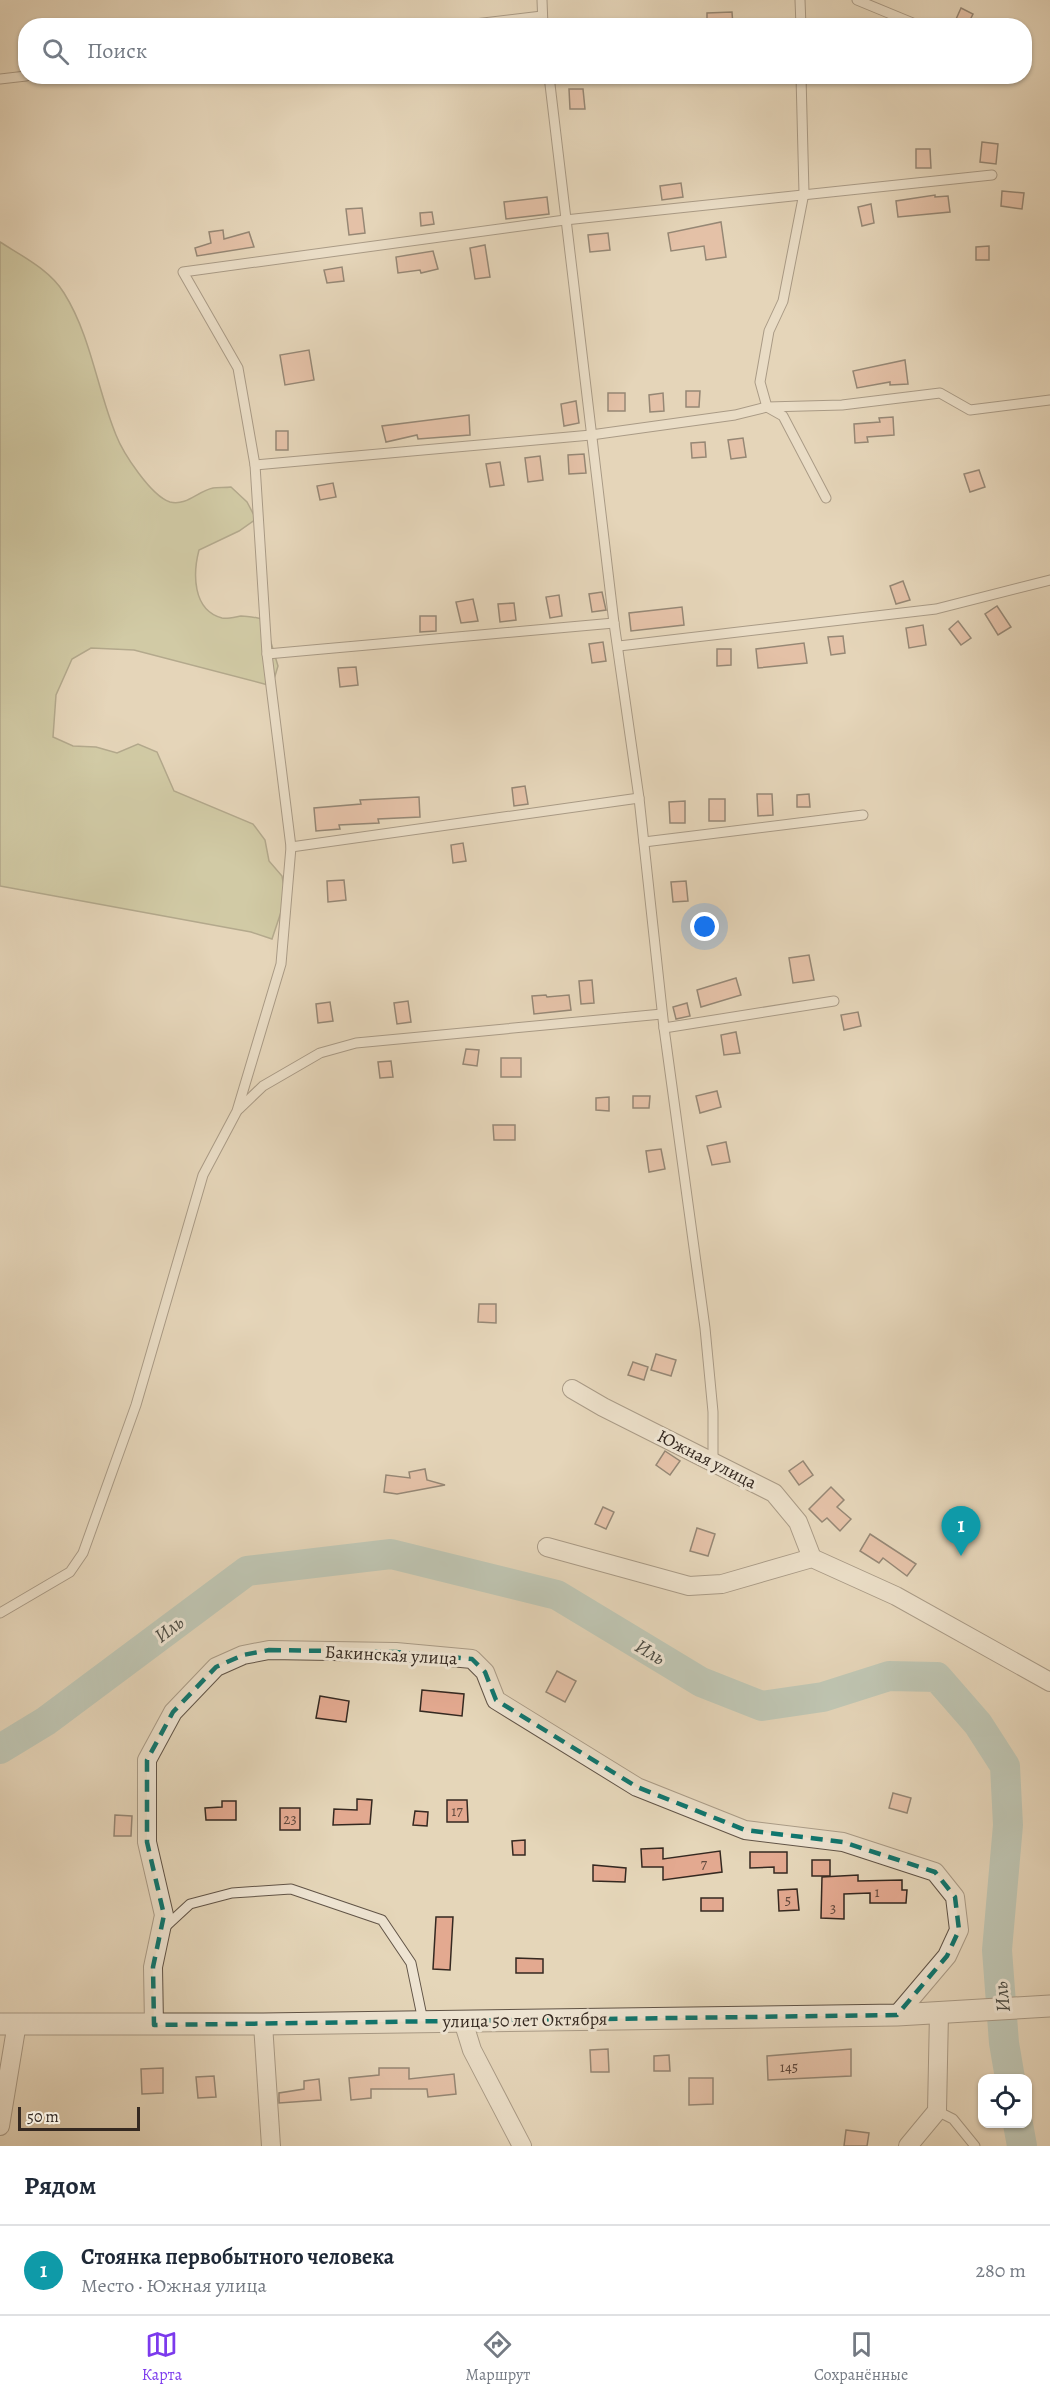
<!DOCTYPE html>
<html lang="ru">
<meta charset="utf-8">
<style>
:root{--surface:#fff;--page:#f6f6f7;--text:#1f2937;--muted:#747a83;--line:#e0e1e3;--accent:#7c3aed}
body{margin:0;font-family:Alegreya,serif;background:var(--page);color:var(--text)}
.controls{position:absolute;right:18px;bottom:18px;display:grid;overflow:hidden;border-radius:12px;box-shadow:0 2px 4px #0004}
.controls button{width:54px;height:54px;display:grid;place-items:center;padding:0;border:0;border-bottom:2px solid var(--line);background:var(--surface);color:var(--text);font:30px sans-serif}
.scale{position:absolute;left:18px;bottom:15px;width:122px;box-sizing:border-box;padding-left:6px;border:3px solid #352921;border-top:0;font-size:16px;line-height:21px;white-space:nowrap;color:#352921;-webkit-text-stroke:4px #eee4d2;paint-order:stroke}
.you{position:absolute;left:705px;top:927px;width:21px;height:21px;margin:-15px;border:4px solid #fff;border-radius:50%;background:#1a73e8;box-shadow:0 0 0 9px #1a73e833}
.badge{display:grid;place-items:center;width:39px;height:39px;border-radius:50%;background:var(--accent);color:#fff;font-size:20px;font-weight:700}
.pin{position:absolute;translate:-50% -50px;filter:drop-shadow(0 2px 3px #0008)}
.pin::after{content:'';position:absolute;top:32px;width:21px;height:18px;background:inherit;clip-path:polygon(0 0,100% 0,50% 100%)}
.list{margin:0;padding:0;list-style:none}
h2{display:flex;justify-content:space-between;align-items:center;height:78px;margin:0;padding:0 24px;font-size:26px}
h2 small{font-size:20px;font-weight:400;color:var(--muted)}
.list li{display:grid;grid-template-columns:39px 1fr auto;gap:18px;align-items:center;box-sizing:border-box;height:90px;padding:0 24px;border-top:2px solid var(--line)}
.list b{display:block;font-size:22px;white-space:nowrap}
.list p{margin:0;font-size:20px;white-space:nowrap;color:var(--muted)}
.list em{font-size:20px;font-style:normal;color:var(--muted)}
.icon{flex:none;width:33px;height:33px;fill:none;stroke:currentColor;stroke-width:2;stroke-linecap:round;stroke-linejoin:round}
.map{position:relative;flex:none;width:1050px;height:2146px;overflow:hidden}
.search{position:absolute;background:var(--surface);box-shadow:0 2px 4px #0004;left:18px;right:18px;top:18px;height:66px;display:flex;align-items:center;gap:15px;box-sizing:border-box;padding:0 21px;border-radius:24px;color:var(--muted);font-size:22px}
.sheet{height:168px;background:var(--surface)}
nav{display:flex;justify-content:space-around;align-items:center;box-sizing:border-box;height:84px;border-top:2px solid var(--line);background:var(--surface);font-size:16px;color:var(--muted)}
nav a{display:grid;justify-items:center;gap:3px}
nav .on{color:var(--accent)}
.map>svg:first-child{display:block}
.green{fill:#b9bd8c;stroke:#777356;stroke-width:1.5}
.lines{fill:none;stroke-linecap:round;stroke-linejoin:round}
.river{stroke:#96b9b1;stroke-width:30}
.building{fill:#e3a990;stroke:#352921;stroke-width:1.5}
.service-casing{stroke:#615447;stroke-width:11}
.minor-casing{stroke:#615447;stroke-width:20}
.tertiary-casing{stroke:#615447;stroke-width:23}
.service{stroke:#eee4d2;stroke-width:9}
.minor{stroke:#eee4d2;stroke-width:18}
.tertiary{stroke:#eee4d2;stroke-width:21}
.marked{fill:none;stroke:#0f766e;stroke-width:4.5;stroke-dasharray:12 8;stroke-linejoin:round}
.labels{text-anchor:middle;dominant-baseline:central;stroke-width:6;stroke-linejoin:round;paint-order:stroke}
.number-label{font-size:15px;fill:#60493d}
.street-label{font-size:18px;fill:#352921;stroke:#eee4d2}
.water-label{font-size:20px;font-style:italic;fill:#4d4d45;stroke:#eee4d2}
</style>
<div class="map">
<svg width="1050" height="2146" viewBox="0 0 1050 2146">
<rect width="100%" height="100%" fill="#e5d6b9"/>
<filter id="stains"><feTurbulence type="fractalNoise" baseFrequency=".00333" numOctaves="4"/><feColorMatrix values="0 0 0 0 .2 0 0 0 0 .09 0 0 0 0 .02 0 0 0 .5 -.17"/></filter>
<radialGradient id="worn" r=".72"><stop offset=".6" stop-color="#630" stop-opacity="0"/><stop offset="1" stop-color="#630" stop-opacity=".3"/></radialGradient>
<path class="green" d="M0,242C22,256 50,270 64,293C91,336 97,389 116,435C123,453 151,496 170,502C187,506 198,491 213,488C218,487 225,488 231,487L247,502L256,519L239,531L199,550C193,573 192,610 222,618C227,619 235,617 241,616C249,616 257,618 264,619L278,666L272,686L134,650L91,648L72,659L56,695L53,737L73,746L96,747L117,753L138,744L157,752L174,791L253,824L265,840L269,861L282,876L286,897L272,939L251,932L0,886Z"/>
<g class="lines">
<g class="river">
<polyline points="0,1749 46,1721 247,1571 391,1554 557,1595 701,1682 762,1706 823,1697 889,1676 937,1677 978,1724 1005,1766 1008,1825 997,1950 1004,2043 1010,2078"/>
<polyline points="1018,2124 1022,2146"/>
</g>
</g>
<g class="building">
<polygon points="961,8 973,14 967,26 953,26"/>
<polygon points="732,12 733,26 707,26 707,13"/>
<polygon points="569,89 583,89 585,109 570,109"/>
<polygon points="982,142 998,144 996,164 980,162"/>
<polygon points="916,149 930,149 931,168 916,168"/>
<polygon points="681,183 683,197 662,200 660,186"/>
<polygon points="1002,191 1024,193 1022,209 1001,206"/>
<polygon points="935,195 935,197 948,196 950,212 898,217 896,201"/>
<polygon points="547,197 549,214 506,219 504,202"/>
<polygon points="871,204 874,223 862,226 858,207"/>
<polygon points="362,208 365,233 349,235 346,209"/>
<polygon points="432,212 434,224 421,226 420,213"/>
<polygon points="721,222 726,257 706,260 704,246 671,251 668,233"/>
<polygon points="223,230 224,239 249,232 254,247 197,256 195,248 211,243 209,232"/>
<polygon points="608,233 610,250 590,252 588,235"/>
<polygon points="485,245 490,277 475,279 470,248"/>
<polygon points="989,246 989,260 976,260 976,247"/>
<polygon points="433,251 438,269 421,273 420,270 398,273 396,257"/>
<polygon points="342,267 344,281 327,283 324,270"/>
<polygon points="309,350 314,380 285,385 280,355"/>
<polygon points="905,360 908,384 890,385 890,382 857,388 853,371"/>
<polygon points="686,391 700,391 699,407 686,407"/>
<rect x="608" y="393" width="17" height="18"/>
<polygon points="663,393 664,411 650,412 649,395"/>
<polygon points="576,401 579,423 564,426 561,404"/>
<polygon points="469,415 470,435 418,439 417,435 386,442 382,426"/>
<polygon points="893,417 894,435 867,437 868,442 855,443 854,424 880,422 879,418"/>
<rect x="276" y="431" width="12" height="19"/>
<polygon points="743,438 746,457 731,459 728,440"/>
<polygon points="705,442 706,457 692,458 691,443"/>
<polygon points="584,454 586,473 569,474 568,455"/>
<polygon points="540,456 543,480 528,482 525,458"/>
<polygon points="500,462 504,485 490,487 486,464"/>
<polygon points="979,470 985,487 970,492 964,474"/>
<polygon points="333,483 336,497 320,500 317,486"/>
<polygon points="903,581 910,600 896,604 890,586"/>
<polygon points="602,592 606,610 592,612 589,594"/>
<polygon points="559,595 562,616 550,618 546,597"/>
<polygon points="473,599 478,621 461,623 456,602"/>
<polygon points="514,603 516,620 500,622 498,604"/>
<polygon points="997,606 1011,627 998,635 985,614"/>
<polygon points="682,607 684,625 631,631 629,613"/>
<polygon points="420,616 436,616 436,631 420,632"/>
<polygon points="958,621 971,638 961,645 949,629"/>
<polygon points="923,625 926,645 909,648 906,628"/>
<polygon points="843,636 845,653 831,655 828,637"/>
<polygon points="603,642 606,661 592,663 589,644"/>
<polygon points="804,643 807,663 758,668 756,649"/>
<polygon points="717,649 731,649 731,665 717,666"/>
<polygon points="356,667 358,685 340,687 338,668"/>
<polygon points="525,786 528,804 514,806 512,788"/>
<polygon points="757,794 772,794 773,815 758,816"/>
<polygon points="809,794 810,807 797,807 797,795"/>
<polygon points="419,797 420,817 378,819 379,823 339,825 340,829 316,831 314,808 361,804 360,800"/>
<rect x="709" y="799" width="16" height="22"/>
<polygon points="685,801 685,823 670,823 669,802"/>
<polygon points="463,843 466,861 453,863 451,845"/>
<polygon points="344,880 346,900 328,902 327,881"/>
<polygon points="686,881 688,901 673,902 671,882"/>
<polygon points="809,955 814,980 793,983 789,958"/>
<polygon points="736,978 741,995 701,1007 697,990"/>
<polygon points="592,980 594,1003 581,1004 579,981"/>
<polygon points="546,995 547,997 569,995 571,1010 534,1014 532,996"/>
<polygon points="408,1001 411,1022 397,1024 394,1003"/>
<polygon points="330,1002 333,1021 318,1023 316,1004"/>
<polygon points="687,1003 690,1016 676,1019 673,1007"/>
<polygon points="858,1012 861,1026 844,1030 841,1015"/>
<polygon points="736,1032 740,1053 724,1055 721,1035"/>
<polygon points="466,1049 479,1050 477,1066 463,1064"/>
<rect x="501" y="1058" width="20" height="19"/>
<polygon points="391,1061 393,1077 380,1078 378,1062"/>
<polygon points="717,1091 721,1107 700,1113 696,1096"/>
<polygon points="633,1096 650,1096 649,1108 633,1108"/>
<polygon points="609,1097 609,1111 596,1110 596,1098"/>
<polygon points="493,1125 515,1125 515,1140 494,1140"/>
<polygon points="726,1142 730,1162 712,1165 707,1146"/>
<polygon points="661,1149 665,1169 649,1172 646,1151"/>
<polygon points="479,1304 496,1304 496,1323 478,1322"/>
<polygon points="656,1354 676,1360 671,1376 651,1370"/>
<polygon points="633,1362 648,1367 644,1380 628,1375"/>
<polygon points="665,1451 680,1461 670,1475 656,1465"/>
<polygon points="803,1461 813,1475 799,1485 789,1471"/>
<polygon points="425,1469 427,1480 445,1485 397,1494 384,1492 386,1475 410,1478 409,1472"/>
<polygon points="831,1487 844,1500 837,1507 851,1519 840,1531 827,1518 822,1522 809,1509"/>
<polygon points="603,1507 614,1512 606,1529 595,1524"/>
<polygon points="697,1528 715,1534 708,1556 690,1551"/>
<polygon points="870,1534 916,1564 907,1576 883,1558 879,1563 860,1551"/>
<polygon points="557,1671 576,1681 565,1702 546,1692"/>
<polygon points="422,1690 464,1694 462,1716 420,1711"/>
<polygon points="320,1696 349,1701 346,1722 316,1718"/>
<polygon points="893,1793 911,1798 907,1813 889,1808"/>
<polygon points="357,1799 372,1800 370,1824 333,1825 334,1809 357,1810"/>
<polygon points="447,1800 467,1800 468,1822 447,1822"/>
<polygon points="222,1801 236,1801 236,1820 206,1820 205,1808 222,1807"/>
<rect x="280" y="1808" width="20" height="22"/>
<polygon points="415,1811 428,1812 427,1826 413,1825"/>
<polygon points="115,1815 132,1816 131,1836 114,1836"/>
<polygon points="525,1840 525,1855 513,1855 512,1841"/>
<polygon points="663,1848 663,1859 720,1851 722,1872 663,1880 663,1867 642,1867 641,1849"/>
<polygon points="750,1852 787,1852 787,1873 774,1873 774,1867 750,1868"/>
<rect x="812" y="1860" width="18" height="16"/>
<polygon points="593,1865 626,1868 625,1882 593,1881"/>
<polygon points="858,1875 858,1881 902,1880 902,1890 907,1890 906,1903 870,1903 870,1893 844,1894 844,1919 821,1918 822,1877"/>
<polygon points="797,1889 799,1910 779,1911 778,1890"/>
<rect x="701" y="1898" width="22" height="13"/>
<polygon points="436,1917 453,1917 450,1970 433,1969"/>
<polygon points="516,1958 543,1959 543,1973 516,1973"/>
<polygon points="608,2049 609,2072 591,2072 590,2050"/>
<polygon points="851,2049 851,2076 768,2080 767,2056"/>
<polygon points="669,2055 670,2071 654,2071 654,2056"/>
<polygon points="163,2068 163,2093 142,2094 141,2069"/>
<polygon points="379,2068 409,2068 409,2079 454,2074 456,2094 428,2097 427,2089 371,2089 371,2098 351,2100 349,2078 379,2075"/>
<polygon points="214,2076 216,2097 198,2098 196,2077"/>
<polygon points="689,2078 713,2078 713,2104 689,2105"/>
<polygon points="319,2079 321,2100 279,2103 279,2093 304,2089 304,2081"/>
<polygon points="846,2130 869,2133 867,2146 844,2146"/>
</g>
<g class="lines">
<g class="service-casing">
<g id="service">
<polyline points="542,0 543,26"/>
<polyline points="800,0 801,26"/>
<polyline points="857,0 920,26"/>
<polyline points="458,26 542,16"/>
<polyline points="549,76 614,623 639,798 664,1028 705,1328 713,1412 713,1462"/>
<polyline points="801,76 804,193 783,301 769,331 760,382 767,407 783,416 826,498"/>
<polyline points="0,79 26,76"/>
<polyline points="255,465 591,435 735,415 767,407 842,405 940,393 970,410 1050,400"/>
<polyline points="619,646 936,609 1050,580"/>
<polyline points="267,654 614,623"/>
<polyline points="644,842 863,815"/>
<polyline points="291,847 639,798"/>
<polyline points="664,1028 834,1001"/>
<polyline points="239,1109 263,1086 320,1053 356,1043 662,1014"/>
<polyline points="0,1613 70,1572 83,1553 136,1405 203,1175 237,1111 281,964 291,847 267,654 255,465 238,368 183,272 565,220 992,175"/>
<polyline points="163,1929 190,1904 232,1893 291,1889 382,1920 411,1963 423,2021"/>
<polyline points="937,2111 953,2119 975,2146"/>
</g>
</g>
<g class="minor-casing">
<g id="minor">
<polyline points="572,1389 603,1407 774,1493 798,1522 812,1558"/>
<polyline points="547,1547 689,1586 722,1584 812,1558 896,1596 1050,1682"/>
<polyline points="463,2021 472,2050 522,2146"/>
<polyline points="263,2024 271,2146"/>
<polyline points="154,2025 153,1967 164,1915 147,1842 147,1760 173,1712 216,1667 243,1655 269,1650 396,1652 472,1659 485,1672 496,1700 637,1787 745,1830 843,1842 935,1872 955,1897 959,1930 947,1956 897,2015"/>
<polyline points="0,2126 17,2023"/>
<polyline points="908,2146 937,2111 939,2013"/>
</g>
</g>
<g class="tertiary-casing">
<polyline id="tertiary" points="0,2024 263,2024 897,2015 1050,2006"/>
</g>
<use href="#service" class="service"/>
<use href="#minor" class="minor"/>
<use href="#tertiary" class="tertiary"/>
</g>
<path d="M0 0H1050V2146H0ZM269,1650L396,1652L472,1659L485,1672L496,1700L637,1787L745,1830L843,1842L935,1872L955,1897L959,1930L947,1956L897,2015L154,2025L153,1967L164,1915L147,1842V1760L173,1712L216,1667L243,1655Z" fill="#e5d6b9" fill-opacity=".55" fill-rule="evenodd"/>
<path class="marked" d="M269,1650L396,1652L472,1659L485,1672L496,1700L637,1787L745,1830L843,1842L935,1872L955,1897L959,1930L947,1956L897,2015L154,2025L153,1967L164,1915L147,1842V1760L173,1712L216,1667L243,1655Z"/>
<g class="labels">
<g class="number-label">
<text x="457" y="1811">17</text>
<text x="290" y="1819">23</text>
<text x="704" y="1864">7</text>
<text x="877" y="1892">1</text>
<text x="788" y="1900">5</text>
<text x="833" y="1908">3</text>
<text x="789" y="2067">145</text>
</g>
<g class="street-label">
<text transform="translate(707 1459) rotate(27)">Южная улица</text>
<text transform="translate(391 1655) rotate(3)">Бакинская улица</text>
<text transform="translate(525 2020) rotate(-1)">улица 50 лет Октября</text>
</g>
<g class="water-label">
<text transform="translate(169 1629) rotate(-37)">Иль</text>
<text transform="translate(650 1652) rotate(31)">Иль</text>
<text transform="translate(1002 1997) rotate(-96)">Иль</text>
</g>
</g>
<rect width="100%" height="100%" filter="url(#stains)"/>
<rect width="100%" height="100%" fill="url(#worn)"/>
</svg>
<div class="controls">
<button><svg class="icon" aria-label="locate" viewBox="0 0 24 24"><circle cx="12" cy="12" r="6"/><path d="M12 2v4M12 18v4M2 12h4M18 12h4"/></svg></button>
</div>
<div class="scale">50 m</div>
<div class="you"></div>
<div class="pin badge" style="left:961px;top:1556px;background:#0f9aa8">1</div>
<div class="search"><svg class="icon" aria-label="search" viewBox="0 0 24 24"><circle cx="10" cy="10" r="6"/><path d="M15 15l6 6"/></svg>Поиск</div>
</div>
<section class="sheet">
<h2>Рядом<small></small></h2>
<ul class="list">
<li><span class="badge" style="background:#0f9aa8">1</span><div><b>Стоянка первобытного человека</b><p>Место · Южная улица</p></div><em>280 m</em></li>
</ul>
</section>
<nav>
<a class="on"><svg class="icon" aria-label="map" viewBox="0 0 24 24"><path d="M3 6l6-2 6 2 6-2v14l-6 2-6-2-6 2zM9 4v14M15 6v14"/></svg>Карта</a>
<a><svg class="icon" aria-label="directions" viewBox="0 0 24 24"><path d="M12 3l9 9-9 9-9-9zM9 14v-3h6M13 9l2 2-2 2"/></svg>Маршрут</a>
<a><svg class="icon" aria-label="saved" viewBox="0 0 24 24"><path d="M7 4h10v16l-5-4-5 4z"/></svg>Сохранённые</a>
</nav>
